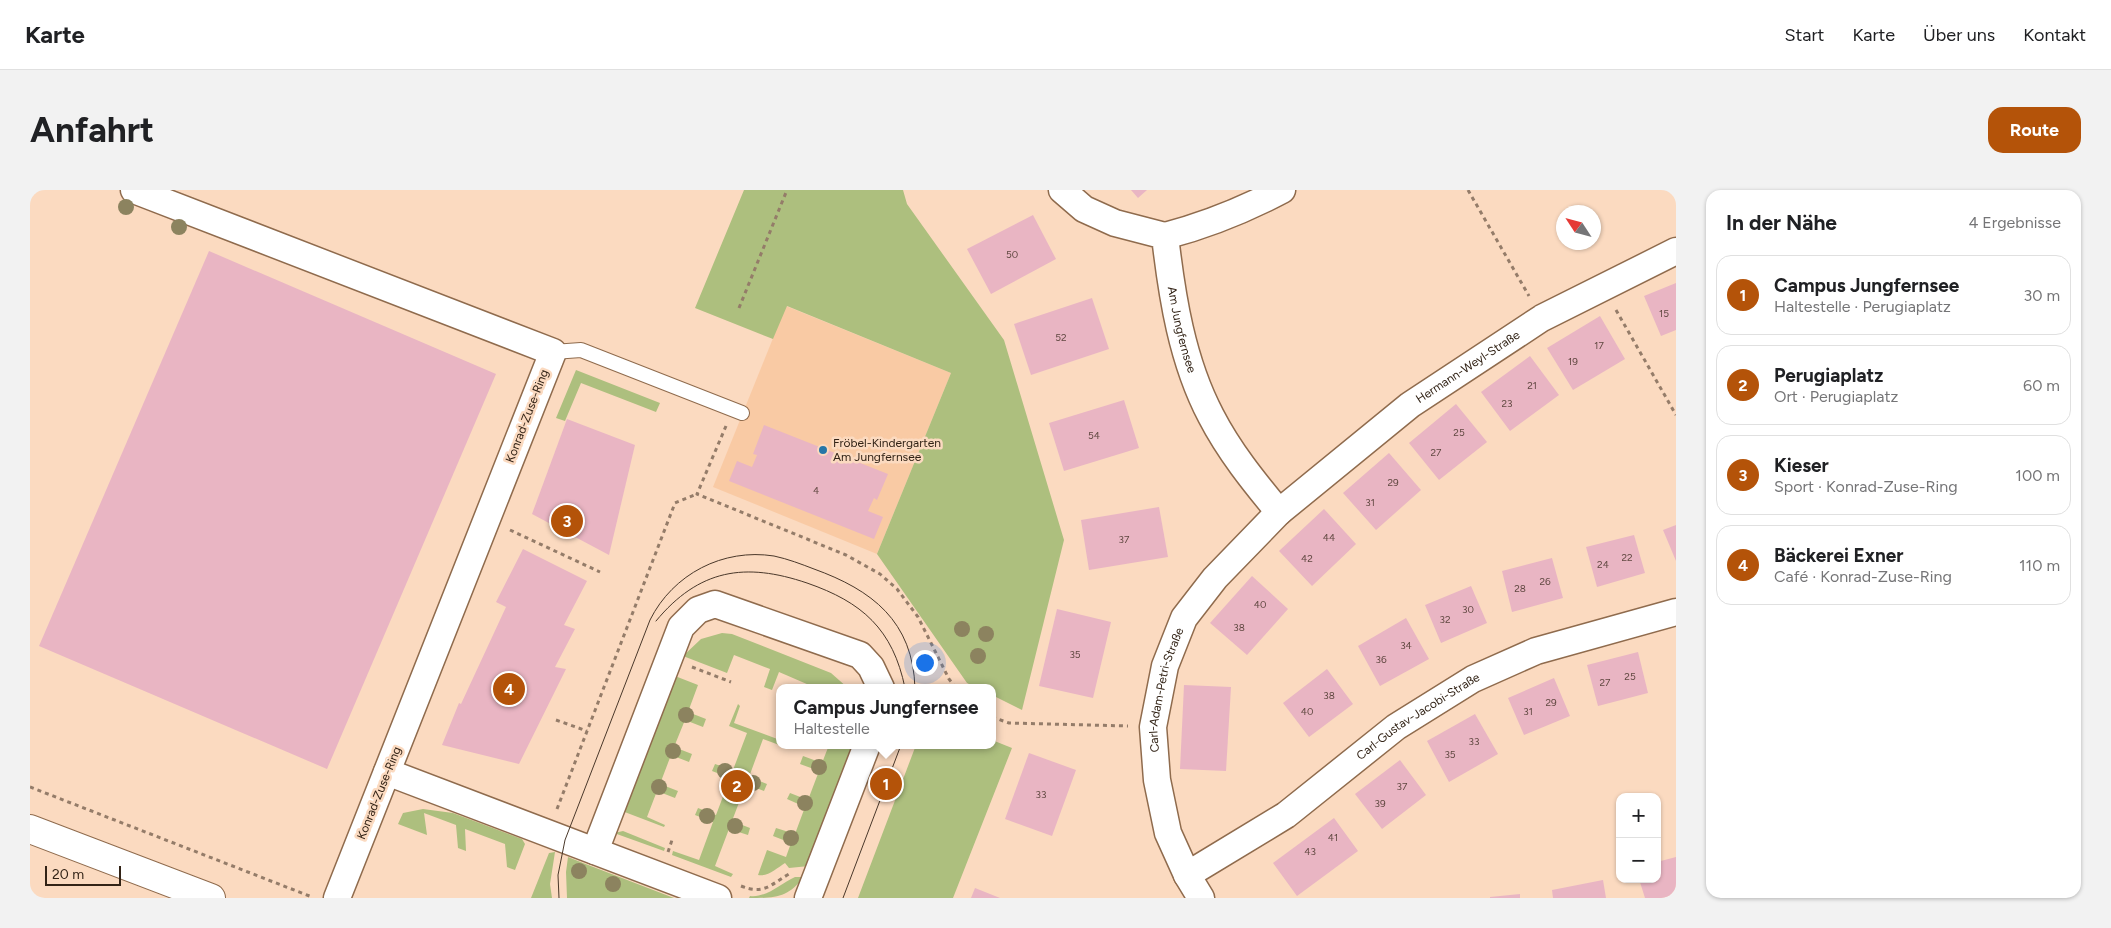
<!DOCTYPE html>
<html lang="de">
<meta charset="utf-8">
<style>
:root{--surface:#fff;--page:#f2f2f2;--text:#202124;--muted:#757577;--line:#e0e0e0;--accent:#b45309}
body{margin:0;font-family:Figtree,sans-serif;background:var(--page);color:var(--text)}
.controls{position:absolute;right:15px;bottom:15px;display:grid;overflow:hidden;border-radius:10px;box-shadow:0 1px 4px #0004}
.controls button{width:45px;height:45px;display:grid;place-items:center;padding:0;border:0;border-bottom:1px solid var(--line);background:var(--surface);color:var(--text);font:25px sans-serif}
.compass{position:absolute;left:1526px;top:15px;width:45px;height:45px;border-radius:50%;background:var(--surface);box-shadow:0 1px 4px #0004;rotate:306deg}
.scale{position:absolute;left:15px;bottom:12px;width:76px;box-sizing:border-box;padding-left:5px;border:2px solid #322316;border-top:0;font-size:14px;line-height:18px;white-space:nowrap;color:#322316;-webkit-text-stroke:4px #fbdac0;paint-order:stroke}
.you{position:absolute;left:894px;top:472px;width:18px;height:18px;margin:-12px;border:4px solid #fff;border-radius:50%;background:#1a73e8;box-shadow:0 0 0 8px #1a73e833}
.badge{display:grid;place-items:center;width:32px;height:32px;border-radius:50%;background:var(--accent);color:#fff;font-size:16px;font-weight:700}
.pin{position:absolute;translate:-50% -50%;border:2px solid #fff;box-shadow:0 1px 5px #0006}
.popup{position:absolute;left:746px;top:494px;width:220px;height:65px;box-sizing:border-box;display:grid;place-content:center;border-radius:10px;background:var(--surface);filter:drop-shadow(0 1px 4px #0005);font-size:16px;white-space:nowrap;color:var(--muted)}
.popup b{font-size:19px;color:var(--text)}
.popup::after{content:'';position:absolute;left:50%;top:100%;margin-left:-10px;border:10px solid transparent;border-top-color:var(--surface)}
.list{margin:0;padding:0;list-style:none}
h2{display:flex;justify-content:space-between;align-items:center;height:65px;margin:0;padding:0 20px;font-size:21px}
h2 small{font-size:16px;font-weight:400;color:var(--muted)}
.list li{display:grid;grid-template-columns:32px 1fr auto;gap:15px;align-items:center;box-sizing:border-box;height:80px;margin:0 10px 10px;padding:0 10px;border:1px solid var(--line);border-radius:15px}
.list b{display:block;font-size:19px;white-space:nowrap}
.list p{margin:0;font-size:16px;white-space:nowrap;color:var(--muted)}
.list em{font-size:16px;font-style:normal;color:var(--muted)}
.map{position:relative;flex:none;width:1646px;height:708px;overflow:hidden;border-radius:15px}
header{display:flex;align-items:center;gap:30px;box-sizing:border-box;height:70px;padding:0 25px;background:var(--surface);border-bottom:1px solid var(--line)}
header strong{font-size:24px}
nav{display:flex;gap:28px;margin-inline-start:auto;font-size:18px}
.intro{display:flex;align-items:center;justify-content:space-between;box-sizing:border-box;height:120px;padding:0 30px}
h1{margin:0;font-size:35px}
.button{padding:12px 22px;border-radius:15px;background:var(--accent);color:#fff;font-size:18px;font-weight:700}
main{display:flex;gap:30px;padding:0 30px}
aside{flex:1;background:var(--surface);border-radius:15px;box-shadow:0 1px 4px #0004}
.map>svg:first-child{display:block}
.built{fill:#f9caa4}
.green{fill:#adbf7e}
.building{fill:#e9b5c3}
.lines{fill:none;stroke-linecap:round;stroke-linejoin:round}
.service-casing{stroke:#8f6b4d;stroke-width:16}
.minor-casing{stroke:#8f6b4d;stroke-width:29}
.primary-casing{stroke:#8f6b4d;stroke-width:30}
.path{stroke:#947c69;stroke-width:3;stroke-dasharray:4 4;stroke-linecap:butt}
.service{stroke:#fff;stroke-width:14}
.minor{stroke:#fff;stroke-width:26}
.primary{stroke:#fff;stroke-width:28}
.tram{stroke:#4a382a;stroke-width:1}
.tree{fill:#8c835f}
.poi-dot{fill:#2676a7;stroke:#fbdac0;stroke-width:2}
.labels{text-anchor:middle;dominant-baseline:central;stroke-width:5;stroke-linejoin:round;paint-order:stroke}
.number-label{font-size:10px;fill:#604841}
.street-label{font-size:12px;fill:#322316;stroke:#fbdac0}
.poi-label{font-size:12px;fill:#322316;stroke:#fbdac0;text-anchor:start}
</style>
<header>
<strong>Karte</strong>
<nav><a>Start</a><a>Karte</a><a>Über uns</a><a>Kontakt</a></nav>
</header>
<div class="intro"><h1>Anfahrt</h1><a class="button">Route</a></div>
<main>
<div class="map">
<svg width="1646" height="708" viewBox="0 0 1646 708">
<rect width="100%" height="100%" fill="#fbdac0"/>
<polygon class="built" points="756,116 921,183 847,364 683,297"/>
<g class="green">
<polygon points="714,0 873,0 877,14 974,150 1034,350 992,520 962,505 962,498 947,498 937,493 847,364 921,183 757,116 743,149 665,118"/>
<polygon points="546,180 630,213 626,222 551,193 535,231 526,228"/>
<polygon points="692,443 702,444 801,483 818,498 786,498 749,482 742,500 734,497 740,479 704,465 697,483 653,466 671,449"/>
<polygon points="645,486 668,495 658,522 676,529 673,537 655,530 644,557 662,564 659,572 641,565 630,594 648,601 645,608 627,601 617,627 635,635 634,637 592,621"/>
<polygon points="708,514 710,516 704,533 750,550 750,555 752,555 752,556 733,549 719,587 737,594 734,601 716,594 702,631 720,638 718,645 699,639 685,676 703,684 701,687 642,665 643,661 669,670 683,632 665,625 668,618 686,625 700,588 682,581 685,574 703,580 717,543 699,536"/>
<polygon points="962,550 982,558 923,708 828,708 886,555 962,555"/>
<path d="M799,555H825L779,676L759,678L755,673C747,678 738,687 728,685L737,660L756,667L761,653L743,646L746,638L765,644L775,617L757,609L760,603L778,610L789,581L770,574L773,566L792,573Z"/>
<polygon points="393,619 423,623 492,649 495,654 485,680 477,677 475,654 435,639 436,661 428,658 426,635 394,623 397,645 368,634 373,623"/>
<polygon points="593,641 635,658 634,661 584,643"/>
<polygon points="525,662 520,694 522,708 501,708 519,663"/>
<polygon points="538,667 553,673 644,708 537,708 536,682"/>
<path d="M765,687H774C757,708 746,708 719,708L720,706C737,708 751,693 765,687Z"/>
</g>
<g class="building">
<polygon points="1101,0 1117,0 1108,8"/>
<polygon points="1003,25 1026,69 961,104 937,59"/>
<polygon points="179,61 466,184 297,579 9,456"/>
<polygon points="1646,93 1646,140 1631,146 1614,106"/>
<polygon points="1062,108 1079,159 1001,185 984,134"/>
<polygon points="1570,126 1595,169 1543,200 1517,158"/>
<polygon points="1500,166 1529,205 1480,241 1451,202"/>
<polygon points="1094,210 1109,258 1034,281 1019,233"/>
<polygon points="1426,214 1457,252 1409,290 1379,253"/>
<polygon points="537,229 605,255 579,365 502,324"/>
<polygon points="734,235 858,284 847,310 844,308 838,321 853,327 844,349 699,291 707,271 722,277 727,265 723,264"/>
<polygon points="1359,263 1391,300 1346,340 1313,303"/>
<polygon points="1129,317 1138,367 1059,380 1051,330"/>
<polygon points="1294,319 1326,354 1282,396 1249,361"/>
<polygon points="1646,335 1646,371 1633,340"/>
<polygon points="1604,345 1615,383 1567,397 1556,357"/>
<polygon points="493,359 557,391 534,435 545,439 525,477 536,479 489,574 412,555 429,513 431,514 476,417 466,412"/>
<polygon points="1522,368 1533,408 1482,422 1472,381"/>
<polygon points="1222,386 1258,419 1217,465 1180,433"/>
<polygon points="1441,396 1457,433 1411,453 1395,415"/>
<polygon points="1027,419 1081,432 1063,508 1009,496"/>
<polygon points="1376,428 1399,469 1350,496 1328,456"/>
<polygon points="1608,462 1618,503 1568,516 1557,475"/>
<polygon points="1297,479 1323,514 1279,547 1253,513"/>
<polygon points="1524,488 1540,526 1494,545 1478,508"/>
<polygon points="1154,495 1201,497 1196,581 1150,579"/>
<polygon points="1445,524 1468,564 1419,592 1397,551"/>
<polygon points="999,563 1046,580 1022,646 975,629"/>
<polygon points="1370,570 1396,605 1352,639 1325,604"/>
<polygon points="1304,628 1328,661 1267,706 1243,673"/>
<polygon points="1646,667 1646,708 1615,708 1609,689 1627,689 1627,672"/>
<polygon points="1573,690 1576,708 1523,708 1522,700"/>
<polygon points="945,698 970,708 941,708"/>
<polygon points="1490,704 1490,708 1460,708 1460,707"/>
</g>
<g class="lines">
<g class="service-casing">
<polyline id="service" points="523,162 551,160 712,223"/>
</g>
<g class="minor-casing">
<g id="minor">
<polyline points="104,0 523,162 307,708"/>
<path id="s1" d="M1032,0L1054,19L1085,33L1135,46C1142,107 1152,171 1181,226C1199,261 1224,292 1249,322"/>
<path d="M1135,46C1177,35 1214,20 1252,0"/>
<polyline points="357,582 688,708"/>
<polyline points="565,661 651,437 668,420 685,414 830,465 841,477 851,498"/>
<path id="s2" d="M1157,685L1256,625L1366,537L1443,489L1506,461L1646,422"/>
<polyline points="778,708 837,555"/>
<path id="s3" d="M1171,708L1157,685L1138,643L1127,590L1123,537L1135,476L1154,428L1185,388L1249,322L1380,215L1512,128L1646,61"/>
</g>
</g>
<g class="primary-casing">
<polyline id="primary" points="0,639 181,708"/>
</g>
<g class="path">
<polyline points="1438,0 1499,106"/>
<polyline points="709,118 757,0"/>
<polyline points="1586,120 1646,225"/>
<polyline points="696,236 667,304 816,365 850,384 867,399 888,427 919,489 926,498"/>
<polyline points="480,340 570,382"/>
<polyline points="662,477 701,492"/>
<polyline points="962,527 979,533 1098,536"/>
<polyline points="526,530 557,541"/>
<polyline points="0,597 282,707"/>
<polyline points="527,619 645,313 667,304"/>
<polyline points="638,662 642,650"/>
<path d="M711,696C734,705 740,695 759,684"/>
</g>
<use href="#service" class="service"/>
<use href="#minor" class="minor"/>
<use href="#primary" class="primary"/>
<g class="tram">
<path d="M626,431C669,379 715,372 777,393C832,412 863,439 875,498"/>
<path d="M529,708L528,685L535,650L620,430C643,384 693,358 744,366C758,369 771,374 784,379C842,400 883,431 885,498"/>
<polyline points="813,708 871,555"/>
</g>
</g>
<g class="tree">
<circle cx="96" cy="17" r="8"/>
<circle cx="149" cy="37" r="8"/>
<circle cx="932" cy="439" r="8"/>
<circle cx="956" cy="444" r="8"/>
<circle cx="948" cy="466" r="8"/>
<circle cx="656" cy="525" r="8"/>
<circle cx="643" cy="561" r="8"/>
<circle cx="789" cy="577" r="8"/>
<circle cx="695" cy="581" r="8"/>
<circle cx="723" cy="593" r="8"/>
<circle cx="629" cy="597" r="8"/>
<circle cx="775" cy="613" r="8"/>
<circle cx="677" cy="626" r="8"/>
<circle cx="705" cy="636" r="8"/>
<circle cx="761" cy="648" r="8"/>
<circle cx="549" cy="681" r="8"/>
<circle cx="583" cy="694" r="8"/>
</g>
<circle class="poi-dot" cx="793" cy="260" r="5"/>
<g class="labels">
<g class="number-label">
<text x="982" y="64">50</text>
<text x="1634" y="123">15</text>
<text x="1031" y="147">52</text>
<text x="1569" y="155">17</text>
<text x="1543" y="171">19</text>
<text x="1502" y="195">21</text>
<text x="1477" y="213">23</text>
<text x="1429" y="242">25</text>
<text x="1064" y="245">54</text>
<text x="1406" y="262">27</text>
<text x="1363" y="292">29</text>
<text x="786" y="300">4</text>
<text x="1340" y="312">31</text>
<text x="1299" y="347">44</text>
<text x="1094" y="349">37</text>
<text x="1597" y="367">22</text>
<text x="1277" y="368">42</text>
<text x="1573" y="374">24</text>
<text x="1515" y="391">26</text>
<text x="1490" y="398">28</text>
<text x="1230" y="414">40</text>
<text x="1438" y="419">30</text>
<text x="1415" y="429">32</text>
<text x="1209" y="437">38</text>
<text x="1376" y="455">34</text>
<text x="1045" y="464">35</text>
<text x="1351" y="469">36</text>
<text x="1600" y="486">25</text>
<text x="1575" y="492">27</text>
<text x="1299" y="505">38</text>
<text x="1521" y="512">29</text>
<text x="1277" y="521">40</text>
<text x="1498" y="521">31</text>
<text x="1444" y="551">33</text>
<text x="1420" y="564">35</text>
<text x="1372" y="596">37</text>
<text x="1011" y="604">33</text>
<text x="1350" y="613">39</text>
<text x="1303" y="647">41</text>
<text x="1280" y="661">43</text>
</g>
<g class="street-label">
<text stroke="none"><textPath href="#s1" startOffset="210">Am Jungfernsee</textPath></text>
<text stroke="none"><textPath href="#s3" startOffset="675">Hermann-Weyl-Straße</textPath></text>
<text transform="translate(497 226) rotate(-69)">Konrad-Zuse-Ring</text>
<text stroke="none"><textPath href="#s3" startOffset="219">Carl-Adam-Petri-Straße</textPath></text>
<text stroke="none"><textPath href="#s2" startOffset="281">Carl-Gustav-Jacobi-Straße</textPath></text>
<text transform="translate(349 603) rotate(-68)">Konrad-Zuse-Ring</text>
</g>
<g class="poi-label">
<text x="803" y="253">Fröbel-Kindergarten<tspan x="803" dy="14">Am Jungfernsee</tspan></text>
</g>
</g>
</svg>
<div class="controls">
<button>+</button>
<button>−</button>
</div>
<svg class="compass" viewBox="-18 -18 36 36"><path d="M0-13l5 13h-10z" fill="#e53935"/><path d="M0 13l5-13h-10z" fill="#757577"/></svg>
<div class="scale">20 m</div>
<div class="you"></div>
<div class="pin badge" style="left:856px;top:594px">1</div>
<div class="popup"><b>Campus Jungfernsee</b>Haltestelle</div>
<div class="pin badge" style="left:707px;top:596px">2</div>
<div class="pin badge" style="left:537px;top:331px">3</div>
<div class="pin badge" style="left:479px;top:499px">4</div>
</div>
<aside>
<h2>In der Nähe<small>4 Ergebnisse</small></h2>
<ul class="list">
<li><span class="badge">1</span><div><b>Campus Jungfernsee</b><p>Haltestelle · Perugiaplatz</p></div><em>30 m</em></li>
<li><span class="badge">2</span><div><b>Perugiaplatz</b><p>Ort · Perugiaplatz</p></div><em>60 m</em></li>
<li><span class="badge">3</span><div><b>Kieser</b><p>Sport · Konrad-Zuse-Ring</p></div><em>100 m</em></li>
<li><span class="badge">4</span><div><b>Bäckerei Exner</b><p>Café · Konrad-Zuse-Ring</p></div><em>110 m</em></li>
</ul>
</aside>
</main>
